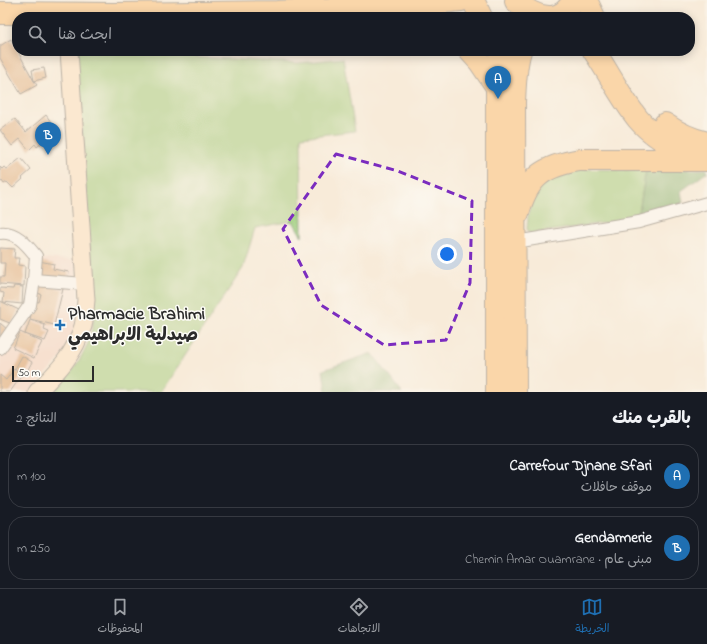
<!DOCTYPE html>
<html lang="ar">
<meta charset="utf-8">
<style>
:root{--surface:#171b24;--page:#20242c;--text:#f1f3f6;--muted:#9ea1a6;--line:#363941;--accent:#1f6fb2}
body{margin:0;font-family:"Indie Flower","Playpen Sans Arabic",sans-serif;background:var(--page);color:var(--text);direction:rtl}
.scale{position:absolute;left:12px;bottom:10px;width:82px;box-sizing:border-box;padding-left:4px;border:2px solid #2b2b2b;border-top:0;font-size:11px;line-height:14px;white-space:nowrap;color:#2b2b2b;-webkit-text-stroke:3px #fdfcf7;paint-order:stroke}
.you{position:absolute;left:447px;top:254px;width:14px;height:14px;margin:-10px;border:3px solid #fff;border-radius:50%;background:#1a73e8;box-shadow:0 0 0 6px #1a73e833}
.badge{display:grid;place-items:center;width:26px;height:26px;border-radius:50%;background:var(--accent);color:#fff;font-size:13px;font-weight:700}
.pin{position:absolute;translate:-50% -33px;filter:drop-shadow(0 1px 2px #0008)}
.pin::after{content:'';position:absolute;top:21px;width:14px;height:12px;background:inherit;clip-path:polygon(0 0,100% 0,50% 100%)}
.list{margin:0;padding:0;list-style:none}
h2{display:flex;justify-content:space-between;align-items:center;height:52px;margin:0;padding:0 16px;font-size:17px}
h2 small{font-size:13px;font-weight:400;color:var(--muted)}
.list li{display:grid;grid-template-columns:26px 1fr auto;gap:12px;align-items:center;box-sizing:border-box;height:64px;margin:0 8px 8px;padding:0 8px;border:1px solid var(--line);border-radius:16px}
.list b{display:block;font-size:15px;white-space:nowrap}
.list p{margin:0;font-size:13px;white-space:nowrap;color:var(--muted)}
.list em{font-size:13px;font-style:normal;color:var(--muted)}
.icon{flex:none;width:22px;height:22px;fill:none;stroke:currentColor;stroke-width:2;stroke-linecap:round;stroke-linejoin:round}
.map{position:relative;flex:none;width:707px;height:392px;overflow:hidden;direction:ltr}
.search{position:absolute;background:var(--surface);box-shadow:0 2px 10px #0003;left:12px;right:12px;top:12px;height:44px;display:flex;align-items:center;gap:10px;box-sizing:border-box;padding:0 14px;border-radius:16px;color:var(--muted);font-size:15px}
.sheet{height:196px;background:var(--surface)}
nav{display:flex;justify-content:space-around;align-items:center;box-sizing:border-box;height:56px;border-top:1px solid var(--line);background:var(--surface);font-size:11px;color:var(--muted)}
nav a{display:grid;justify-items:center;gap:2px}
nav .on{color:var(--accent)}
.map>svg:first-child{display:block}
.built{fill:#f5d2c3}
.green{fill:#9dcc7a;stroke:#647c52}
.forest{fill:#7eb06a;stroke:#546e4a}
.building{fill:#d7965c}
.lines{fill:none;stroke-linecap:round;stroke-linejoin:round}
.street-casing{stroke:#736e68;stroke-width:14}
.secondary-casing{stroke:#736e68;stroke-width:19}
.highway-casing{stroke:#736e68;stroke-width:24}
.street{stroke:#fff;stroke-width:12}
.secondary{stroke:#fee4c6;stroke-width:17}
.highway{stroke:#fdbc70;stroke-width:22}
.marked{fill:none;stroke:#7b2cbf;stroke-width:3;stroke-dasharray:8 5;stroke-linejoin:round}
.poi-dot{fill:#1f6fb2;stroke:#fdfcf7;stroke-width:1.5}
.labels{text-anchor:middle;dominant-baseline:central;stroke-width:3;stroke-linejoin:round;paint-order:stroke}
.poi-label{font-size:18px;font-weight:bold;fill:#2b2b2b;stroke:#fdfcf7;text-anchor:start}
</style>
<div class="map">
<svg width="707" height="392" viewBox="0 0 707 392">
<rect width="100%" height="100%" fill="#fdfcf7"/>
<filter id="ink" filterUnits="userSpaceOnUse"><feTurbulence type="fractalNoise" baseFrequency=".025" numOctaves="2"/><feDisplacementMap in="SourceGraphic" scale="8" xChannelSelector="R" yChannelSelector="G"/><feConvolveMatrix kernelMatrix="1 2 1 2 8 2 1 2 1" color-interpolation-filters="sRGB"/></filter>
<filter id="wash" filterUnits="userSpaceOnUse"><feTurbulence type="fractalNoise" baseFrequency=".012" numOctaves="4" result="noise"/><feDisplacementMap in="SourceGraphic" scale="16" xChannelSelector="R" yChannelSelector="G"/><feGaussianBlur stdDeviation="0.9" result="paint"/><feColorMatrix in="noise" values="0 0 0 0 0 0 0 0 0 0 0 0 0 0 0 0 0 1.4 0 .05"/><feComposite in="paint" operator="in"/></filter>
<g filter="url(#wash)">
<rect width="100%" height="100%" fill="#f8ebd9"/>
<polygon class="built" points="33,258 76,260 79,301 74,333 65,353 30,392 0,392 0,350 28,307"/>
<g class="green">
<polygon points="76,51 171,51 196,57 298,63 343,58 355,131 301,137 302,237 293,221 255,228 243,268 161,392 53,392 62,384 79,361 90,339 94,316 92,279"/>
<polygon points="570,169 646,170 638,218 529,234 527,229 528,216 533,190"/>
</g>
<g class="forest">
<polygon points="707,169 707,174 706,173 681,191 683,203 638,218 646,170"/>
<polygon points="372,353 402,392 326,392 323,370"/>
</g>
<g id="blocks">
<g class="building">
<polygon points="11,39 34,81 32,70 44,68 46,78 34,81 37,85 21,94 0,58 0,46"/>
<polygon points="46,115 57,130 37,147 35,144 29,150 20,139 12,146 0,130 15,119 26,132"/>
<polygon points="21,158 31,170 22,178 23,179 13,188 7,182 4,184 2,181 0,182 0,167 2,169 4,167 7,169"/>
<polygon points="0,248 15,249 14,258 19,258 18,265 25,266 24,286 0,284 0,277 4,277 5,263 0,263"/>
<polygon points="39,261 54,264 53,269 69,272 67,282 36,276"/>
<polygon points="39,283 63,289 54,325 30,319 34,301 39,302 41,294 36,293"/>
<polygon points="14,286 23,287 22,304 3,302 4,293 0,292 0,288 13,289"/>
<polygon points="0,301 19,310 12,324 0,319"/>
<polygon points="30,320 45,325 44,330 49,332 45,341 25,334"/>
<polygon points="0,323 8,330 0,341"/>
<polygon points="20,332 42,342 34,358 13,348"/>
<polygon points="22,356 32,362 25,375 15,369"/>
<polygon points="14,369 22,375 10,392 0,392 0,375 6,380"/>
</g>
</g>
</g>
<g filter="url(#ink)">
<use href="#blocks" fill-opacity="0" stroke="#736e68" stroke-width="1"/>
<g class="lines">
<g class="street-casing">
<g id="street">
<path d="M0,233C16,231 27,245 36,256L34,280L30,305L0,348"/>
<polyline points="515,242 639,222 707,203"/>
<polyline points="34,280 85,284"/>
</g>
</g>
<g class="secondary-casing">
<path id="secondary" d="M37,392C57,372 75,354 83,326C85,318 85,308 86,300L69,51"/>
</g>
<g class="highway-casing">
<g id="highway">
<polyline points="473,0 481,17"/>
<polyline points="586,0 594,17"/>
<path d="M516,1C526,10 535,16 548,17"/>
<polyline points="0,13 113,14 278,12 402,6 461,0"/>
<path d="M552,17C564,15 567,9 575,0"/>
<polyline points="470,51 480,62 497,87"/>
<path d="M594,51C609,73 621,98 638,119C653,137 676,149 697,158"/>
<path d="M665,124C679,134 690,139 707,143"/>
<path d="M518,213C528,176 544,166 580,160H707"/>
<polyline points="497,392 497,87 499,63 501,51"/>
<path d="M515,392L514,102C515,85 515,67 520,51"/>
</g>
</g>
<use href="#street" class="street"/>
<use href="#secondary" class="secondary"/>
<use href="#highway" class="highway"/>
</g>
</g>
<path d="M0 0H707V392H0ZM336,154L398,171L472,201L470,283L446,340L384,345L321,305L283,229Z" fill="#f8ebd9" fill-opacity=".55" fill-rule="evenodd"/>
<path class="marked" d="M336,154L398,171L472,201L470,283L446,340L384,345L321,305L283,229Z"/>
<path class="poi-dot" d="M58 319h4v4h4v4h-4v4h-4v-4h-4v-4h4z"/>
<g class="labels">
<g class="poi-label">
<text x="68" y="315">Pharmacie Brahimi<tspan x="68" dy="21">صيدلية الابراهيمي</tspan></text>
</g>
</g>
</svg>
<div class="scale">50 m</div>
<div class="you"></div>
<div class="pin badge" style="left:498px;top:99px">A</div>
<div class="pin badge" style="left:48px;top:155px">B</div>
<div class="search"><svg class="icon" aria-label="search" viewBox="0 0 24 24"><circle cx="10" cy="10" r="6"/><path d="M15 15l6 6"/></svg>ابحث هنا</div>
</div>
<section class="sheet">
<h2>بالقرب منك<small>النتائج: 2</small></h2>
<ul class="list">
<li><span class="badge">A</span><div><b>Carrefour Djnane Sfari</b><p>موقف حافلات</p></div><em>100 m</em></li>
<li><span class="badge">B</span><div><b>Gendarmerie</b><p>مبنى عام · Chemin Amar Ouamrane</p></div><em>250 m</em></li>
</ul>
</section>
<nav>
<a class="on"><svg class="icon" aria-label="map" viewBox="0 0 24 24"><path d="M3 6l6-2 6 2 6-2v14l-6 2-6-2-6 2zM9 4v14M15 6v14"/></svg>الخريطة</a>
<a><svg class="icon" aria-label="directions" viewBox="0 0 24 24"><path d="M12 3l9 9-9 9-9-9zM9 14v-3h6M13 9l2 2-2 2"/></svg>الاتجاهات</a>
<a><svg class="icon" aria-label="saved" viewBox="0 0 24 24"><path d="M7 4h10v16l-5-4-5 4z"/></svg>المحفوظات</a>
</nav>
